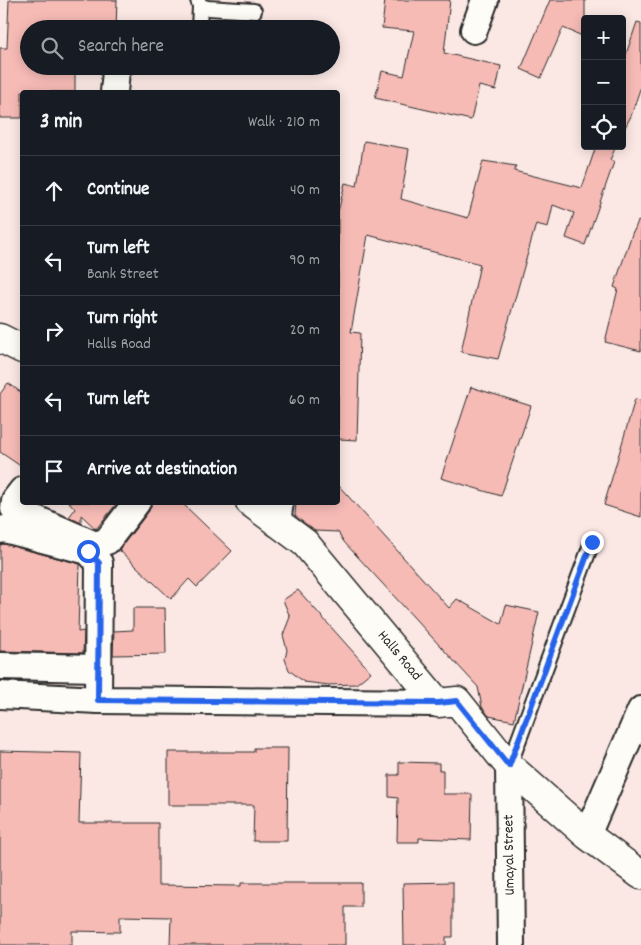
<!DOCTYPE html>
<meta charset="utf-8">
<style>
:root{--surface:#171b24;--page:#242831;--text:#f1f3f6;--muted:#9ea1a6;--line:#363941}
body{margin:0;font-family:Dekko,sans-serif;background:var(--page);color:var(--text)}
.controls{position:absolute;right:15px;top:15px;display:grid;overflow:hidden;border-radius:5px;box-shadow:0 2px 12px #0003}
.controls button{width:45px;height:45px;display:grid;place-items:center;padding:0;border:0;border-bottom:1px solid var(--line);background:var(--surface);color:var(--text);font:25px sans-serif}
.stop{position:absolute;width:15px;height:15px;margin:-11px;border:4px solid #2563eb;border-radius:50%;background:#fff}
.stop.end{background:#2563eb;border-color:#fff;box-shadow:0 1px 5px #0008}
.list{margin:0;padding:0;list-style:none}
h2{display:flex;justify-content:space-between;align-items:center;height:65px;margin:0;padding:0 20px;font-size:21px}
h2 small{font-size:16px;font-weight:400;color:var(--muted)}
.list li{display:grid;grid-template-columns:32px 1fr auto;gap:15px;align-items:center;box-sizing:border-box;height:70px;padding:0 20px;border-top:1px solid var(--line)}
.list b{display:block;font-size:19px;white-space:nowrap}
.list p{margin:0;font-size:16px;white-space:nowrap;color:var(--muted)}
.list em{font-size:16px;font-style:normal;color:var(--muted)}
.icon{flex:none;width:28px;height:28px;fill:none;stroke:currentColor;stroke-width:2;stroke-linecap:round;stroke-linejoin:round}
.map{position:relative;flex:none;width:641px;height:945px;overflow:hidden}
.search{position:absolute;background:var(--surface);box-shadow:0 2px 12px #0003;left:20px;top:20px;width:320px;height:55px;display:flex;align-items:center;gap:12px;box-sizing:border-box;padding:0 18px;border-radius:28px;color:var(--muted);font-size:19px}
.panel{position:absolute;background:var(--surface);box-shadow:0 2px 12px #0003;left:20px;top:90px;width:320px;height:415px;border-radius:5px}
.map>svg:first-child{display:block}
.building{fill:#f7bbb6;stroke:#2b2b2b}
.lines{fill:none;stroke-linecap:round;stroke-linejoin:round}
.service-casing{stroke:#2b2b2b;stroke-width:18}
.minor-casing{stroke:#2b2b2b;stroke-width:30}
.tertiary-casing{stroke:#2b2b2b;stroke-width:31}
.service{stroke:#fdfcf7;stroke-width:14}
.minor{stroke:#fdfcf7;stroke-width:26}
.tertiary{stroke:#fdfcf7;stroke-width:28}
.route{stroke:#2563eb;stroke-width:6}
.labels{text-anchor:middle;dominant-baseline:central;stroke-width:4;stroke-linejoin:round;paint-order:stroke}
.street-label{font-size:15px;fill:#2b2b2b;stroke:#fdfcf7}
</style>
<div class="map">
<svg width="641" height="945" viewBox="0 0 641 945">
<rect width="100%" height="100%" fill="#fbe8e4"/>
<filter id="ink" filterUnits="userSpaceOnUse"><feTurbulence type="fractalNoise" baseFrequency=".02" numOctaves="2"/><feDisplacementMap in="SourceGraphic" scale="10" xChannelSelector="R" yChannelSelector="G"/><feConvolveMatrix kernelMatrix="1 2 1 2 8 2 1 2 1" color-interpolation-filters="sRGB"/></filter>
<g filter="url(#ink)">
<g class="building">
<polygon points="9,0 117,0 116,29 29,29 29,66 75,66 75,92 22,92 22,118 0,118 0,48 7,48"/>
<polygon points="385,0 450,0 444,53 501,66 496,90 479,86 471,120 375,98 382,71 404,76 414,31 382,28"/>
<polygon points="550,0 585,0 585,37 563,28 541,78 521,69"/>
<polygon points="637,22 641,23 641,86 631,116 622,133 622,66"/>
<polygon points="364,141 409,149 401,199 468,218 483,161 516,166 514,171 582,188 596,146 616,146 610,160 614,162 585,245 566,238 574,213 553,205 548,227 536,224 498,359 461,352 480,264 368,235 351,332 360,333 357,440 338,439 338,212 345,183 357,186"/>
<polygon points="638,221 641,222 641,351 605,342 618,289 614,287 633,231 634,231"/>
<polygon points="8,383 22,393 22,467 0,452 0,394"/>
<polygon points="471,387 531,406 501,496 441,478"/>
<polygon points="635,399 641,400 641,517 604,505"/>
<polygon points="338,485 449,608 457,599 501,624 506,605 539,612 514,721 489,716 482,707 478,687 344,542 338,532 315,531 295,516 296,502 338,502"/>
<polygon points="69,502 118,502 96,529 81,515 81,523 69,517 75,509"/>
<polygon points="152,502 181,502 232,551 197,587 189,579 171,599 119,550 149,511"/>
<polygon points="4,544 80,564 78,632 84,631 83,653 0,651 0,545"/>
<polygon points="298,590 371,672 356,684 329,685 304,682 289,670 285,659 287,650 283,635 290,617 283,600"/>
<polygon points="133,608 165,608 166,654 113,655 114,631 133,630"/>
<polygon points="254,748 288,748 287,841 253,841 254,805 168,805 168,752 254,752"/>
<polygon points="0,751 81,753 79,823 158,823 158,885 241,886 241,883 361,883 361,907 345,907 345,945 170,945 171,917 120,916 120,932 72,931 72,945 0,945"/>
<polygon points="399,762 439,763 439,770 443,770 443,794 472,794 471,840 419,838 419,842 397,842 398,798 389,797 389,775 399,775"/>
<polygon points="453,882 453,937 446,937 446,945 404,945 403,883"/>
</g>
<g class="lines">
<g class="service-casing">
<g id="service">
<polyline points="198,0 200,6 208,8 254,11"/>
<polyline points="199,29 200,6"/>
<polyline points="509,766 592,542"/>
</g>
</g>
<g class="minor-casing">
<g id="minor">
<polyline points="474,30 485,0"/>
<polyline points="114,92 116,71 120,66"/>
<polyline points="22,491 15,500 14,508 20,512 95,545 107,541 137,502"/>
<polyline points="277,523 280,502"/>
<polyline points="0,530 4,529 88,551 99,563 98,700"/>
<polyline points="0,666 98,668"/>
<polyline points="0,695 98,700 438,703"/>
<polyline points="509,766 511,945"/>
<polyline points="587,835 641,710"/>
</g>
</g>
<g class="tertiary-casing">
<g id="tertiary">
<polyline points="0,338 22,349"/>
<polyline points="250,502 305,543 438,703 457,701 509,766 587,835 641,875"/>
</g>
</g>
<use href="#service" class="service"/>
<use href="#minor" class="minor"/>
<use href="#tertiary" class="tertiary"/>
</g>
</g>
<g class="lines" filter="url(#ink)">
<polyline class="route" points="88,551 99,563 98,700 438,703 457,701 509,766 592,542"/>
</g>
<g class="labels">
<g class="street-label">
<text transform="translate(399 656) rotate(50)">Halls Road</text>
<text transform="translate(510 855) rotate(-91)">Umayal Street</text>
</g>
</g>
</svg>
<div class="controls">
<button>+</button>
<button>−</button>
<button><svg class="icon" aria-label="locate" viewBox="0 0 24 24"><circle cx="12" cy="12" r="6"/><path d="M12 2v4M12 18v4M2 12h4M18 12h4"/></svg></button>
</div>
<div class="stop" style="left:88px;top:551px"></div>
<div class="stop end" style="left:592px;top:542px"></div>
<div class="search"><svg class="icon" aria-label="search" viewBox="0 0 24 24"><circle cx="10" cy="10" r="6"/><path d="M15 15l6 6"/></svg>Search here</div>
<section class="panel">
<h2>3 min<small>Walk · 210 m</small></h2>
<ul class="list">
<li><svg class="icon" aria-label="ahead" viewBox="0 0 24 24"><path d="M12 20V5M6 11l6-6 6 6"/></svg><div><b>Continue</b></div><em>40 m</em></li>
<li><svg class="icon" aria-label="left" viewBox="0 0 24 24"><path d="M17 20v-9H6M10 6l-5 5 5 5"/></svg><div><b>Turn left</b><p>Bank Street</p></div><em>90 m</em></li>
<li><svg class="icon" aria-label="right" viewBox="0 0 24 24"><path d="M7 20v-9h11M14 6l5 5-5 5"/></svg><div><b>Turn right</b><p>Halls Road</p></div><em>20 m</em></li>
<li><svg class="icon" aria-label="left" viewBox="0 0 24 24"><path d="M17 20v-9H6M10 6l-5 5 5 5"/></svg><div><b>Turn left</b></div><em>60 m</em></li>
<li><svg class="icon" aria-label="arrive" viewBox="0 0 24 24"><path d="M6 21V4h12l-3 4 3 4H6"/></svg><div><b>Arrive at destination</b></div></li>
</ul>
</section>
</div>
